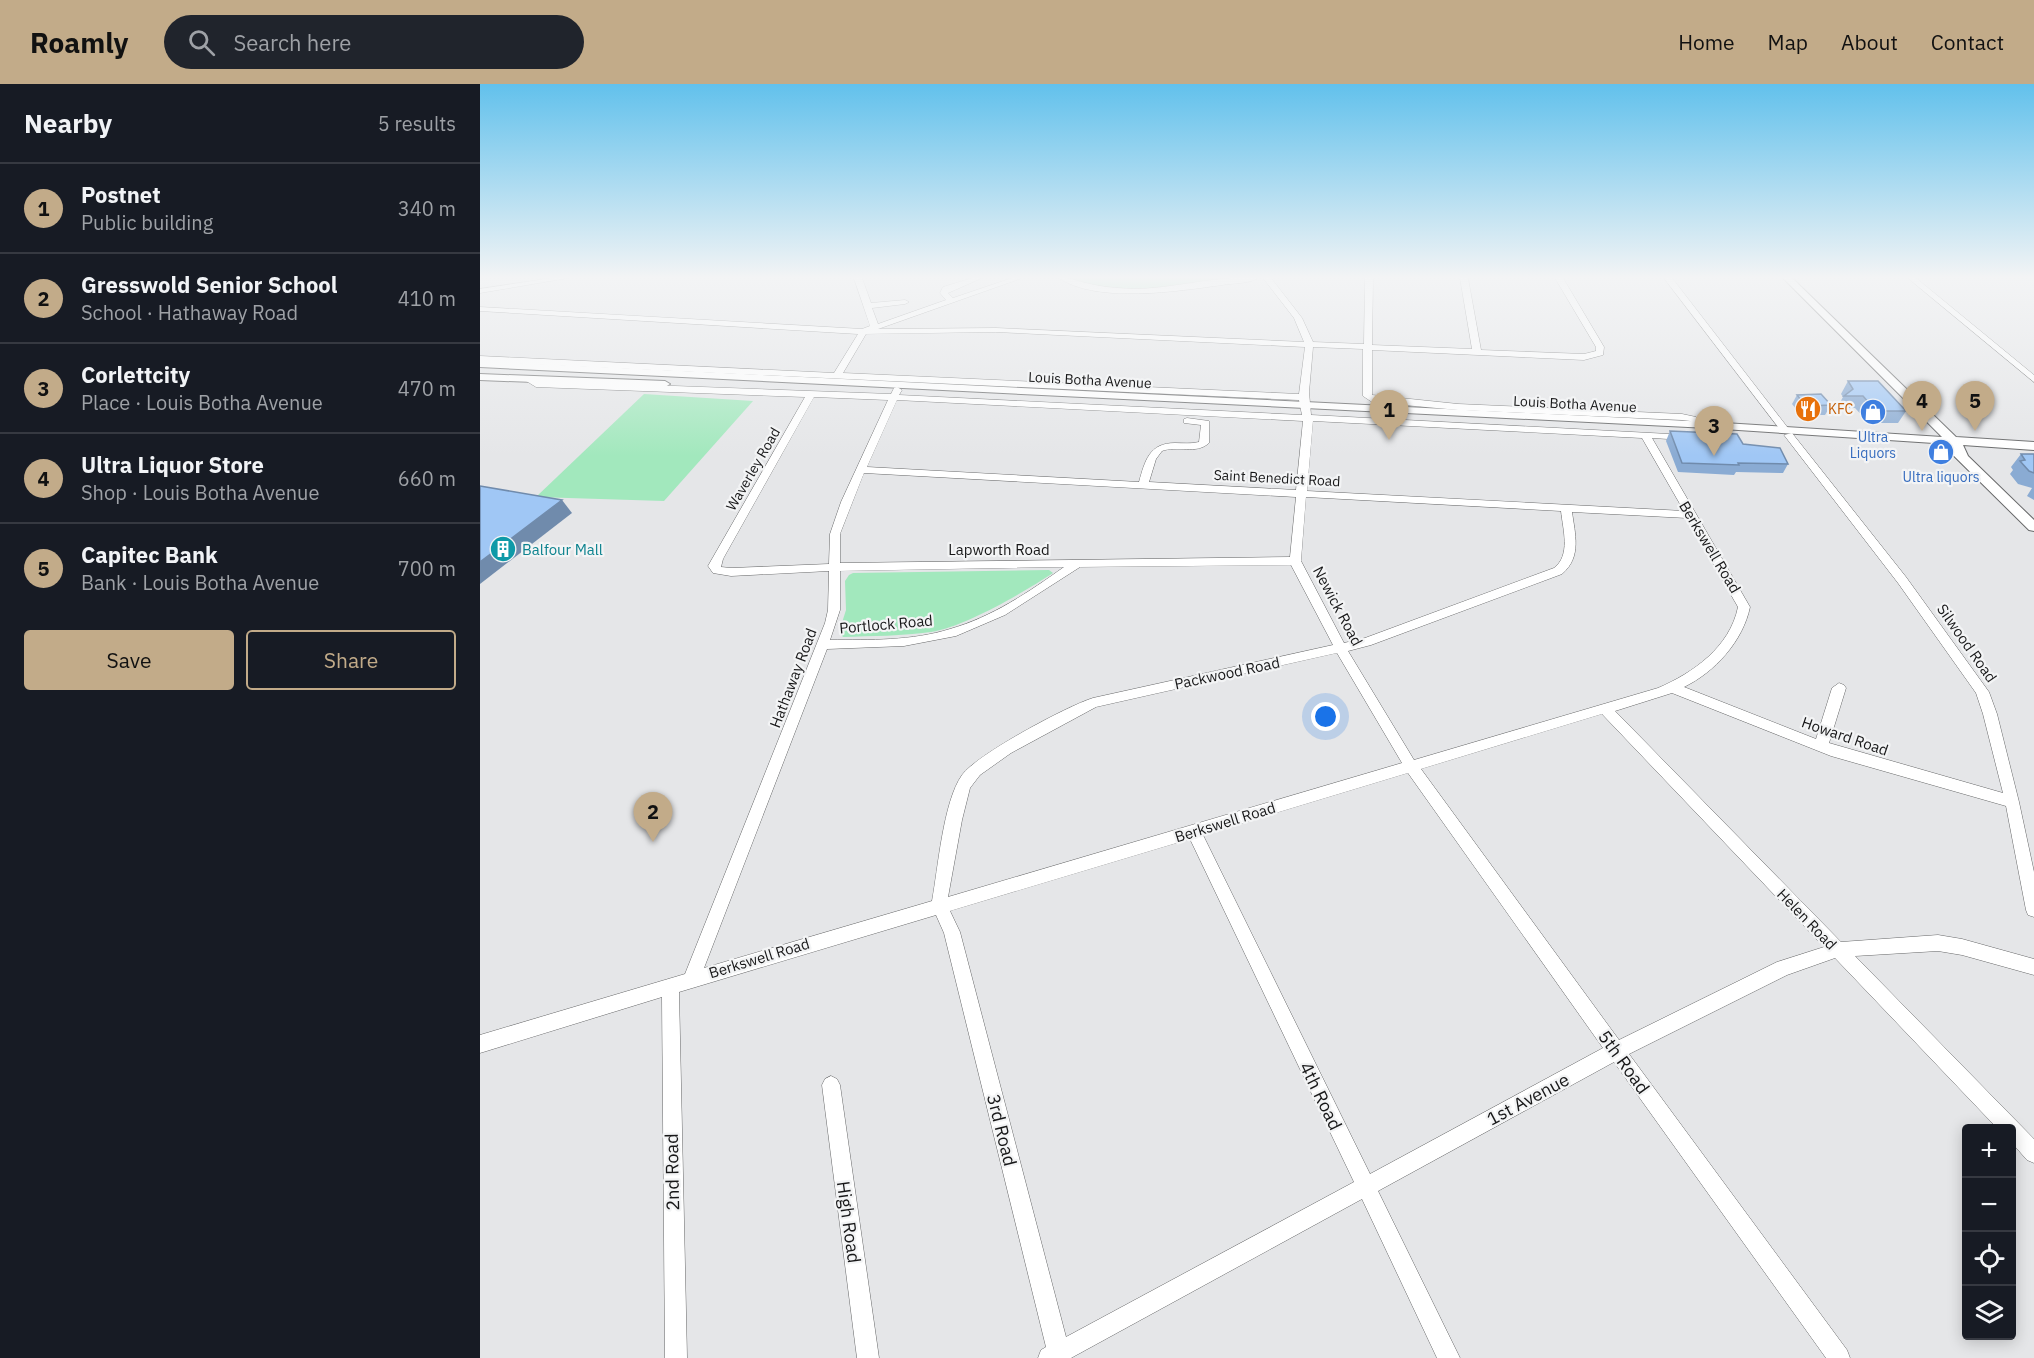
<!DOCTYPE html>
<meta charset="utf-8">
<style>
:root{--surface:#171b24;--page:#20242c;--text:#f1f3f6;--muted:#9ea1a6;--line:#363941;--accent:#c2ab89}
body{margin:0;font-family:"IBM Plex Sans",sans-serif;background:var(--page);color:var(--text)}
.controls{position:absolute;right:18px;bottom:18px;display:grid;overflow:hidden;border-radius:6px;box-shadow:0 3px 15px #0003}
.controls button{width:54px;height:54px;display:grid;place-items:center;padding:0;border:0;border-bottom:2px solid var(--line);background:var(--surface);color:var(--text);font:30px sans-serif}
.you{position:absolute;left:846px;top:633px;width:21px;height:21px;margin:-15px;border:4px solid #fff;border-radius:50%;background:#1a73e8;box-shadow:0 0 0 9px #1a73e833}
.badge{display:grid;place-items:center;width:39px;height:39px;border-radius:50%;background:var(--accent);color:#111;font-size:20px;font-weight:700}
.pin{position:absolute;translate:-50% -50px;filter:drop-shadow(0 2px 3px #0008)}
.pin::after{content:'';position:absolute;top:32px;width:21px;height:18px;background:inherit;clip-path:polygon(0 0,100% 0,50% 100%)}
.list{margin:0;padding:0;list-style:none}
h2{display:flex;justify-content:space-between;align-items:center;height:78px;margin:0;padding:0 24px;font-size:26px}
h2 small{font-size:20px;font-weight:400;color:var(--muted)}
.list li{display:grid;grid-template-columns:39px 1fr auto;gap:18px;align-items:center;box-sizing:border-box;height:90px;padding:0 24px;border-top:2px solid var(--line)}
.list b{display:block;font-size:22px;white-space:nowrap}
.list p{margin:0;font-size:20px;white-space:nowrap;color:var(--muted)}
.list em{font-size:20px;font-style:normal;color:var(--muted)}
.actions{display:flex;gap:12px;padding:18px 24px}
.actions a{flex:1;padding:14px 0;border:2px solid var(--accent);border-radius:6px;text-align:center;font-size:21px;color:var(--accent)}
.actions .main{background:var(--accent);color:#111}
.icon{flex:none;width:33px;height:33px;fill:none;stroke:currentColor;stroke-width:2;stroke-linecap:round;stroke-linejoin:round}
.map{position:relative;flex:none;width:1554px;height:1274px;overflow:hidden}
header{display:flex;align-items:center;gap:36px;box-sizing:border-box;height:84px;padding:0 30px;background:var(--accent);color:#111}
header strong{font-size:28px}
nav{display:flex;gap:33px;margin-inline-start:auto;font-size:21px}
.search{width:420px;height:54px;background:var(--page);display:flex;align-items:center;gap:15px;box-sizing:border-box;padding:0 21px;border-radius:33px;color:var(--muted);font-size:22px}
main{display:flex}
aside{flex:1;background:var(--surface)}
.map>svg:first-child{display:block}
.green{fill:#a2e8bd}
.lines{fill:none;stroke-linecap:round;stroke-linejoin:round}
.minor-casing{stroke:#676869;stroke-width:1}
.major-casing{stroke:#676869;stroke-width:2}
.minor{fill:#fff;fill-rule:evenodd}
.major{fill:#fff;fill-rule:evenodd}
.wall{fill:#8aabd3}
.shaded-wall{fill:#708bac}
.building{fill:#a0c7f5;stroke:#708bac;stroke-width:1.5}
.labels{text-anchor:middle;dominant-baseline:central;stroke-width:4.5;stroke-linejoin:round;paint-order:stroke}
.far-street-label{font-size:14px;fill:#171718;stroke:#f3f4f5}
.far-food-label{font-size:14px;fill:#c56008;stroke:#f3f4f5;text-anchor:start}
.far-shop-label{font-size:14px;fill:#366cbe;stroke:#f3f4f5}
.street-label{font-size:15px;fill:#171718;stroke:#f3f4f5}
.culture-label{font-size:15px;fill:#0d838f;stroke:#f3f4f5;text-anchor:start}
.near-street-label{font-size:18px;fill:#171718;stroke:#f3f4f5}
</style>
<header>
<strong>Roamly</strong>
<div class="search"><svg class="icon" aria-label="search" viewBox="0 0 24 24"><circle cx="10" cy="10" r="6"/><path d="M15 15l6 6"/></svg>Search here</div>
<nav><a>Home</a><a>Map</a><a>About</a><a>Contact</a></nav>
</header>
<main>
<aside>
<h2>Nearby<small>5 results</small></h2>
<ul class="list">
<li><span class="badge">1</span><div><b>Postnet</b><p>Public building</p></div><em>340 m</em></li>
<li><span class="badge">2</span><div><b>Gresswold Senior School</b><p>School · Hathaway Road</p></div><em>410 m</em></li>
<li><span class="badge">3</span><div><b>Corlettcity</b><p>Place · Louis Botha Avenue</p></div><em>470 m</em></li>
<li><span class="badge">4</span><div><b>Ultra Liquor Store</b><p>Shop · Louis Botha Avenue</p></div><em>660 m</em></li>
<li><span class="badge">5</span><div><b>Capitec Bank</b><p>Bank · Louis Botha Avenue</p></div><em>700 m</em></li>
</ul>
<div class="actions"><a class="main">Save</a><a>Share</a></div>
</aside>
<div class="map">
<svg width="1554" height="1274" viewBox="0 0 1554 1274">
<rect width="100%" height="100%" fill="#e5e6e8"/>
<g class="green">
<path d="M589,194H757C706,200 637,215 589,194Z"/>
<polygon points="164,310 273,317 184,417 56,413"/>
<path d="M569,486L573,489C544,508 485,543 451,548C423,552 392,552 363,553L359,548L366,526L365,497L369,491L373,489Z"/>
</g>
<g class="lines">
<g class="minor-casing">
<g id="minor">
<polygon points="72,194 88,194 0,209 0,205"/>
<path d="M374,194H382L391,219L425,216L429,218L425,220L392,224L398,240L466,216L460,209L463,203L492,194H502L468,209L473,214L532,194H542L398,245L516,244L824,258L814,234L783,194H791L822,234L833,258L884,260L885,194H893L892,261L992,265L980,194H988L1001,266L1104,270L1116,267V263L1075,194H1083L1124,263L1123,271L1104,276L892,266V311L978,320L1202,330L1216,333L1224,341L1222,343H1216L1210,337L1202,336L978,326L892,318L883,312V265L833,263L829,308L831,331L1208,351V355L1205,356L1172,354L1270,523C1263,557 1235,588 1204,603L1336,655L1352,604L1359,599L1364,601L1366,604L1349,659L1523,709L1503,630L1496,609L1418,499L1304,351L1312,349L1426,493L1509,608L1517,630L1539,718L1554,788V833L1548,831L1546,826L1526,722L1351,672L1192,609L1135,627L1361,858L1458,851L1482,855L1554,875V891L1482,871L1458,867L1375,872L1554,1055V1079L1547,1076L1532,1059V1044H1517L1355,874L1307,891L1149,970L1367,1266L1370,1274H1346L1134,978L898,1107L980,1274H957L882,1115L591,1274H558L561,1266L566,1263L464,849L456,831L199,908L207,1274H185L182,913L0,969V951L205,890L345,539L348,526L349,487L251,492L233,489L228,482L325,313L56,303L43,295L47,292L58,297L411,310L414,304L417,303L422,306L419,311L822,331L819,316L0,278V272L354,289L378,250L0,227V223L382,245L390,242ZM516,248L825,263L819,310L363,289L386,250ZM334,313L408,316L361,418L350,450L349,480L251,484L241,483L243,475ZM417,316L823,337L816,406L669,398L676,375L682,367C697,361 716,371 729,359V337L707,334L704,335V339L721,341L719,358C711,360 703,359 695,359C669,359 665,377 659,398L387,383ZM833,337L1162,354L1204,427L827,407ZM384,389L816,413L810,473L360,479V450ZM826,413L1081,427C1083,446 1091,471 1074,484L885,554L864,559L821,477ZM1092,428L1207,434L1258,523C1250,563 1213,589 1178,604L934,676L868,567L891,561L1082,490C1102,473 1095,450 1092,428ZM811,481L853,561L613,614C587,622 496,671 482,691C463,718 458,785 452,817L224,884L347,565L424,562L476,552L525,531L600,483ZM584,483C549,508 512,533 470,545C432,557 390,556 350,556L360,526V487ZM857,569L922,679L468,813L482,736L490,704L500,691L531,669L616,623ZM1122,630L1344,863L1297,878L1139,956L941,685ZM928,689L1123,964L890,1090L723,751ZM710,755L874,1098L586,1253L480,848L470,827Z"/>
<path d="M579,194C589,193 596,197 606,199C621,203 637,204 652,205C694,205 737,191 778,194C769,200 753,199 742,201C699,207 617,220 579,194Z"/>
<polygon points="1184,194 1192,194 1308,344 1308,348 1302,348"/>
<polygon points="1428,194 1436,194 1554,291 1554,298"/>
<polygon points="351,992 357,995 360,1001 399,1274 377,1274 342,1001 345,995"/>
</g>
</g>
<g class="major-casing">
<g id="major">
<polygon points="1303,194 1312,194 1476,353 1554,358 1554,366 1483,361 1488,372 1554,436 1554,447 1549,446 1471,369 1469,366 1472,363 1469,360 1228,344 0,283 0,277 1228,338 1462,353"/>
<polygon points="0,290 185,297 190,300 185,303 0,296"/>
</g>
</g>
<use href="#minor" class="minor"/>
<use href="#major" class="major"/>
</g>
<g class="wall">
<polygon points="1368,297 1426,327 1418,339 1389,339 1375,324 1357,324 1363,313 1361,310"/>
<polygon points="1317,311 1351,321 1345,331 1321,331 1312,320"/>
<polygon points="1190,347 1263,360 1308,380 1303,389 1256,388 1254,391 1198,388 1186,357"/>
<polygon points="1541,370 1554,370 1554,416 1547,412 1552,404 1538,400 1530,390 1533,386 1531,383"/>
</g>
<polygon class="shaded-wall" points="82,416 92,429 0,500 0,478"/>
<g class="building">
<polygon points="1368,297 1398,297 1426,327 1396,327 1383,312 1364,312 1373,305"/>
<polygon points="1341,310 1351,321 1326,322 1317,311"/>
<polygon points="1190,347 1257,350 1263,360 1300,364 1308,380 1258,379 1259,381 1202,379"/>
<polygon points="1541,370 1554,370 1554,389 1549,387 1540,377 1545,376"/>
<polygon points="0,402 82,416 0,478"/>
</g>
<linearGradient id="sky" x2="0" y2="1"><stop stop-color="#62c1ec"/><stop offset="0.52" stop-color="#f3f4f5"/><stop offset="1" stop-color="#f3f4f5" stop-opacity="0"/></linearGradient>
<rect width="1554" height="372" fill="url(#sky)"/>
<defs>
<g id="restaurant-disc" transform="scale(1.35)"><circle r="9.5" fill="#e8710a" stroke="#f3f4f5"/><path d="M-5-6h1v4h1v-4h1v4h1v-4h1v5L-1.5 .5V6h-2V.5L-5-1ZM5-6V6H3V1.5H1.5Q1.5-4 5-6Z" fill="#fff"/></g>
<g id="shop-disc" transform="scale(1.35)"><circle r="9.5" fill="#3f7fe0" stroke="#f3f4f5"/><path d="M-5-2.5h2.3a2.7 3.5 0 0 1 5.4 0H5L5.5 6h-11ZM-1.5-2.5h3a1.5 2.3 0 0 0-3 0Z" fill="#fff"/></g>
<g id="building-disc" transform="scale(1.35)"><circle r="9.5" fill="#0f9aa8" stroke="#f3f4f5"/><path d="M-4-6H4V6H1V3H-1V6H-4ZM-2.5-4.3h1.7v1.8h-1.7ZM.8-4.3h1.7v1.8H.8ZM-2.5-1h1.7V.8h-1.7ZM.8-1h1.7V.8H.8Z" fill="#fff"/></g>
</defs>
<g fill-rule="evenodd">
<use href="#restaurant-disc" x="1328" y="325"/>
<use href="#shop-disc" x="1393" y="328"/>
<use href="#shop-disc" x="1461" y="368"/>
<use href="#building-disc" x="23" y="465"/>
</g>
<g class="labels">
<g class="far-street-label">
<text transform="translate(610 296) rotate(3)">Louis Botha Avenue</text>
<text transform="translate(1095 320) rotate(3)">Louis Botha Avenue</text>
<text transform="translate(273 385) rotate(-60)">Waverley Road</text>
<text transform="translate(797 394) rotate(3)">Saint Benedict Road</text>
</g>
<g class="far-food-label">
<text x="1348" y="325">KFC</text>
</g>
<g class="far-shop-label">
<text x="1393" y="353">Ultra<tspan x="1393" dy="16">Liquors</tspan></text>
<text x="1461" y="393">Ultra liquors</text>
</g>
<g class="street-label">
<text transform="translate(1230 463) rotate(59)">Berkswell Road</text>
<text x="519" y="465">Lapworth Road</text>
<text transform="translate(858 522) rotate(62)">Newick Road</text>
<text transform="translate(406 540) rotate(-5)">Portlock Road</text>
<text transform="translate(1487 559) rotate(55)">Silwood Road</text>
<text transform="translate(747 589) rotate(-12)">Packwood Road</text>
<text transform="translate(313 594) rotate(-69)">Hathaway Road</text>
<text transform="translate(1365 652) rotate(19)">Howard Road</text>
<text transform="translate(745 738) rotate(-17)">Berkswell Road</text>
<text transform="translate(1327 835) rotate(46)">Helen Road</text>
<text transform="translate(279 874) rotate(-17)">Berkswell Road</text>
</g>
<g class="culture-label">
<text x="42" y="465">Balfour Mall</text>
</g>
<g class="near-street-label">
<text transform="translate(1144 978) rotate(54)">5th Road</text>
<text transform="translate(841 1012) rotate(64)">4th Road</text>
<text transform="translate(1048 1015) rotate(-28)">1st Avenue</text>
<text transform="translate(522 1046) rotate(76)">3rd Road</text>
<text transform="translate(192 1088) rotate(-91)">2nd Road</text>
<text transform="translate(369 1138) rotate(82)">High Road</text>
</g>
</g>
</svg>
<div class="controls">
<button>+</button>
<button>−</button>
<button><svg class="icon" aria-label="locate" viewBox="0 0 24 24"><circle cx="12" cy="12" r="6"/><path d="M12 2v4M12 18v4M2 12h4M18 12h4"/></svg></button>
<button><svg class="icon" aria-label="layers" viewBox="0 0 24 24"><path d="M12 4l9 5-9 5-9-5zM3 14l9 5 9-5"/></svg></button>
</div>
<div class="you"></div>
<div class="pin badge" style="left:909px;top:356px">1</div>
<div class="pin badge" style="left:173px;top:758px">2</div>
<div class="pin badge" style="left:1234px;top:372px">3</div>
<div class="pin badge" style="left:1442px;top:347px">4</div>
<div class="pin badge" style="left:1495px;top:347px">5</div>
</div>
</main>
